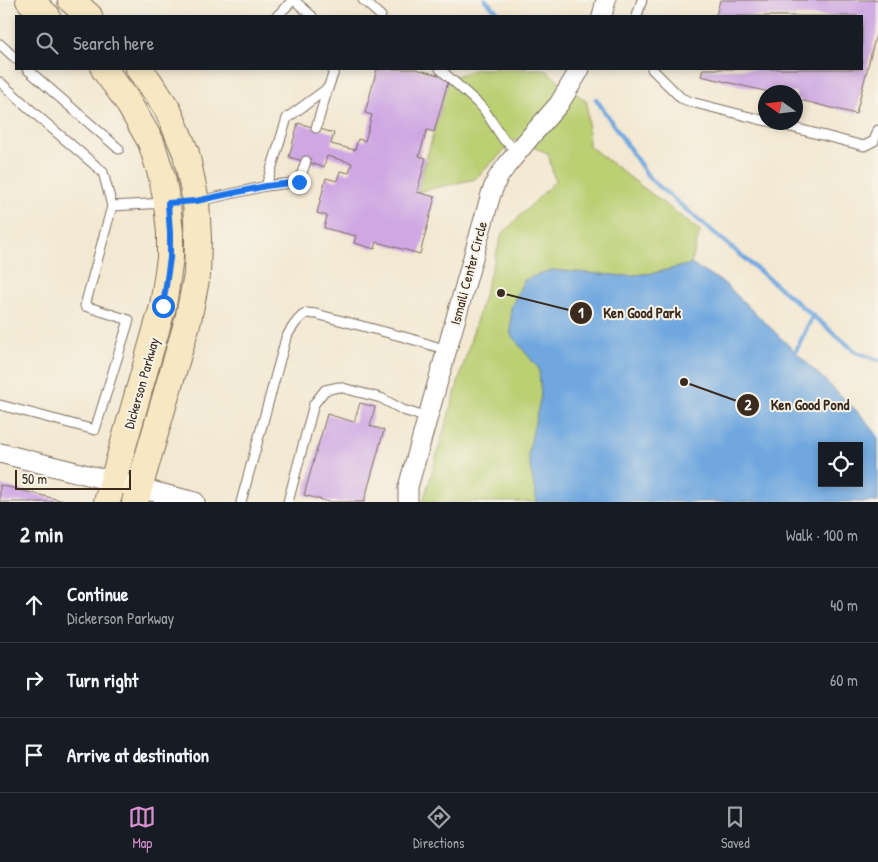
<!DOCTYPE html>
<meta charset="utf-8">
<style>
:root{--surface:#171b24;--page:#242831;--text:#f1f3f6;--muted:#9ea1a6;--line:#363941;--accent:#d690ce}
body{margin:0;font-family:"Patrick Hand",sans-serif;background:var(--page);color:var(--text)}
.controls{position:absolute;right:15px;bottom:15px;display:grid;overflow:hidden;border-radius:0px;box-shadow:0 2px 8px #0003}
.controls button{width:45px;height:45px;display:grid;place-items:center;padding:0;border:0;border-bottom:1px solid var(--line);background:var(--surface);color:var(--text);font:25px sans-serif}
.compass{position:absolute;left:758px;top:85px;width:45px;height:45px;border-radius:50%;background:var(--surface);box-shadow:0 2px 8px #0003;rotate:284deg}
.scale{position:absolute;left:15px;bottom:12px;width:116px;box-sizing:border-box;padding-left:5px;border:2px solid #3b2a1e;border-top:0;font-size:14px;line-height:18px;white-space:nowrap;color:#3b2a1e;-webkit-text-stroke:4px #f7f3e8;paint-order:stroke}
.stop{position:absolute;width:15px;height:15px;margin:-11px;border:4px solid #1a73e8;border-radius:50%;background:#fff}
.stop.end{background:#1a73e8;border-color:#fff;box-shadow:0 1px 5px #0008}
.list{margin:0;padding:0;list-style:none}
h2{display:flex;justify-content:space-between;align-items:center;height:65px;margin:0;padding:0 20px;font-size:21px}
h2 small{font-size:16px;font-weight:400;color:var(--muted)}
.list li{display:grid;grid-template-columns:32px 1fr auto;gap:15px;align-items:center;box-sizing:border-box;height:75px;padding:0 20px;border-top:1px solid var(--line)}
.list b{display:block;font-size:19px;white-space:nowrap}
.list p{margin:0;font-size:16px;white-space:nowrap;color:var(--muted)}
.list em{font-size:16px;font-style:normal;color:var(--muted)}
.icon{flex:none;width:28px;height:28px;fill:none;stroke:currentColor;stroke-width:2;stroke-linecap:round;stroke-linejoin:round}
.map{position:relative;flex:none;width:878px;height:502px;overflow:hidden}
.search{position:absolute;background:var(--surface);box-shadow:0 2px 8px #0003;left:15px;right:15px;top:15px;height:55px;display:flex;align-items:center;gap:12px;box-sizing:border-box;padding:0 18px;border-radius:0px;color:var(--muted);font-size:19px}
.sheet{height:290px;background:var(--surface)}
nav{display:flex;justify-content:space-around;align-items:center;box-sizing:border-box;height:70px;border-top:1px solid var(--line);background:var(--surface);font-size:14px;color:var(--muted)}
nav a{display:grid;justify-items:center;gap:2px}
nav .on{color:var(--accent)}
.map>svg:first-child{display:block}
.green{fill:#bbcf73;stroke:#7b7c48}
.water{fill:#70a7df;stroke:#56687e;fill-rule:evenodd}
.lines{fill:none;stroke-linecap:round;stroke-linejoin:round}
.stream{stroke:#70a7df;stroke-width:4.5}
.building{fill:#cfa8e3}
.lane-casing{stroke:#7b6c5d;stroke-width:11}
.street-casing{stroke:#7b6c5d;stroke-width:21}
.secondary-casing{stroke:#7b6c5d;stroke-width:28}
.lane{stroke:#fff;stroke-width:9}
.street{stroke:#fff;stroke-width:19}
.secondary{stroke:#f7e8c3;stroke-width:26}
.route{stroke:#1a73e8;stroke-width:6}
.labels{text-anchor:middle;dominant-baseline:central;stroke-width:4;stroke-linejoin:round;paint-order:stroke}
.street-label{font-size:14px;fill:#3b2a1e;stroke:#f7f3e8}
.leader{fill:none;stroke:#3b2a1e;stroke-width:2}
.callout-dot{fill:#3b2a1e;stroke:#f7f3e8;stroke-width:2}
.mark-label{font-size:15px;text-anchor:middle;font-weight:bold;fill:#fff}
.callout-label{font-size:15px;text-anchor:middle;font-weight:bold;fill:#3b2a1e;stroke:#f7f3e8;stroke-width:4;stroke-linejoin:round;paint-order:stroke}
</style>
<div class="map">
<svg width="878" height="502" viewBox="0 0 878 502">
<rect width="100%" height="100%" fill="#f7f3e8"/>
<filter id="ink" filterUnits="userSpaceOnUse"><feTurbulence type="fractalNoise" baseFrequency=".02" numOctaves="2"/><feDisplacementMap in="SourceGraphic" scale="10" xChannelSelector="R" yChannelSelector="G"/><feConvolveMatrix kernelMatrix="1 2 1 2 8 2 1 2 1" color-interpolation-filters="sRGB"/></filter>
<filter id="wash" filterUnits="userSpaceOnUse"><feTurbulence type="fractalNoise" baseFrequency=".0096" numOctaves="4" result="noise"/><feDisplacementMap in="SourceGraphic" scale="20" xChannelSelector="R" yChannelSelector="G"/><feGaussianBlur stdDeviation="1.12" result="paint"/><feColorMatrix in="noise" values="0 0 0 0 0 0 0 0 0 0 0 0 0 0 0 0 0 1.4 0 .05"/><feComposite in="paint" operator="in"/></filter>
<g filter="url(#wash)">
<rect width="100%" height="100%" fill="#f3e8d2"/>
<polygon class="green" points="476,69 544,69 587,102 589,146 700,231 691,264 654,273 624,276 551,270 511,307 511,335 539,368 541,396 528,454 537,502 423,502 502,234 555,181 548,153 515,140 475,179 417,192 449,78"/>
<path class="water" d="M691,264L724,283L863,417L878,436V502H537L528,454L541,396L539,369L511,335V307L524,280L551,270L624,276L654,273ZM822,446H859V483H822Z"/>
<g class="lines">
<g class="stream">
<polyline points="485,0 502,16"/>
<polyline points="596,99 650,179 856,352 878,360"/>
<polyline points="793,357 813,315"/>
</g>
</g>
<g id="blocks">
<g class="building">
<polygon points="720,0 878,0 878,26 856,114 796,99 796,92 769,92 701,76 703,69 862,69 862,16 716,16"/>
<polygon points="377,69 416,69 449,78 434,132 427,130 419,156 426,158 417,192 435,197 420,254 377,242 375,249 354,243 356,236 324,228 327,216 317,213 326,178 337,181 340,171 349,173 352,163 327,156 324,167 289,157 298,123 334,133 331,144 355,150 358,139 365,141 372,115 365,113"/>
<polygon points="360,403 375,407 370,426 384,430 364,502 329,502 304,495 327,414 354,422"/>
<polygon points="0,485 64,501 64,502 0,502"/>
</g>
</g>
</g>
<g filter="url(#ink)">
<use href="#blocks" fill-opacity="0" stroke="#7b6c5d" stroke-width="1"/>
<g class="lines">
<g class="lane-casing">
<g id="lane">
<polyline points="294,0 312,16"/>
<polyline points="363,0 381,16"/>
<polyline points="277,16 293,0"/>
<polyline points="637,16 642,0"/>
<polyline points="0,44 16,59"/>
<polyline points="27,69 119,149"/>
<polyline points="440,69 483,108 504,140 518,151"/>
<polyline points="652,69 681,98 691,102 766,121"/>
<polyline points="0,82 41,119 103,172 112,206"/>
<polyline points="771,122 864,146 874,141 878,130"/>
<polyline points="316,128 328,88"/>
<polyline points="266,186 299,182 306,161"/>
<polyline points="199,201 266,186 287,118 328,88 335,69"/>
<polyline points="0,405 95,430 129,320 85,306 112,206 165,203"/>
<path d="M241,502L286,338C290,330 299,316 307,313C310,313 313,314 316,314L408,338L447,350"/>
<polyline points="288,502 314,404 325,390 339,387 381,398 403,410 428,418"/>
</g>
</g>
<g class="street-casing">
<g id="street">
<polyline points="602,16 606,0"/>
<polyline points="0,453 195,502"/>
<polyline points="408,502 408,487 491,194 497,179 507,165 531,136 559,104 580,69"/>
</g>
</g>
<g class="secondary-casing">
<g id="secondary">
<polyline points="29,0 47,16"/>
<polyline points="71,0 89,16"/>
<polyline points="104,69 126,99 151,142 162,177 167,203 170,233 170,258 163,306 107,502"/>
<polyline points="135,502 188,320 197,275 198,239 196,201 186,153 168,110 148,80 139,69"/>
</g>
</g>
<use href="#lane" class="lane"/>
<use href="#street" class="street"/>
<use href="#secondary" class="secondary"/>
</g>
</g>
<g class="lines" filter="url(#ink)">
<polyline class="route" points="163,306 170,258 170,233 168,203 196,201 266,186 299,182"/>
</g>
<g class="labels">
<g class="street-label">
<text transform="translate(468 273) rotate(-75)">Ismaili Center Circle</text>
<text transform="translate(141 383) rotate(-74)">Dickerson Parkway</text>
</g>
</g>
<path class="leader" d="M501 293L581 313M684 382L748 405"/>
<g class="callout-dot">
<circle cx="501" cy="293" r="5"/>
<circle cx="684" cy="382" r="5"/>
<circle cx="581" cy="313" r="12"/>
<circle cx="748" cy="405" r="12"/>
</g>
<g class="mark-label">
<text x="581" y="318">1</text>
<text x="748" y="410">2</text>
</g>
<g class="callout-label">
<text x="642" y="318">Ken Good Park</text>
<text x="810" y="410">Ken Good Pond</text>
</g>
</svg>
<div class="controls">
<button><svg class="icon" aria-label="locate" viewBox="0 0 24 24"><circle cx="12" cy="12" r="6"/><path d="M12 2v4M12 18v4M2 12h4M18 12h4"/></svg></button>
</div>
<svg class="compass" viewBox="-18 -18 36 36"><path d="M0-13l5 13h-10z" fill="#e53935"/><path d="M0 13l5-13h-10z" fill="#9ea1a6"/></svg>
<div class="scale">50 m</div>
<div class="stop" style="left:163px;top:306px"></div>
<div class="stop end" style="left:299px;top:182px"></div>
<div class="search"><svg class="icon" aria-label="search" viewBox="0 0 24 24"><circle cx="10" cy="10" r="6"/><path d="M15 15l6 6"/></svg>Search here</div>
</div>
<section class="sheet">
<h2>2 min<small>Walk · 100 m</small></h2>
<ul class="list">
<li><svg class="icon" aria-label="ahead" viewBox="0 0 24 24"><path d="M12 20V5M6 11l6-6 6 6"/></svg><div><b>Continue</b><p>Dickerson Parkway</p></div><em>40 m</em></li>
<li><svg class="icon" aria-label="right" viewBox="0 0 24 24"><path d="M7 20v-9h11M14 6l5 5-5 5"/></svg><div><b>Turn right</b></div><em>60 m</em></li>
<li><svg class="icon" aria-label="arrive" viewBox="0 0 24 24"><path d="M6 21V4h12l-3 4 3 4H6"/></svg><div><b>Arrive at destination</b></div></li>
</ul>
</section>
<nav>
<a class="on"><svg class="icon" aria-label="map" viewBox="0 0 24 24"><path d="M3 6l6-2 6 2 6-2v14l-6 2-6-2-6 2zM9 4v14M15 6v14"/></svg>Map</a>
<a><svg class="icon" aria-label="directions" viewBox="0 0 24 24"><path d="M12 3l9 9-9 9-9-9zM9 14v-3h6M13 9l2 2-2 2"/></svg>Directions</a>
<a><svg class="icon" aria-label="saved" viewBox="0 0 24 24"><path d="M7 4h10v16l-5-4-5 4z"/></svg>Saved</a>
</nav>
